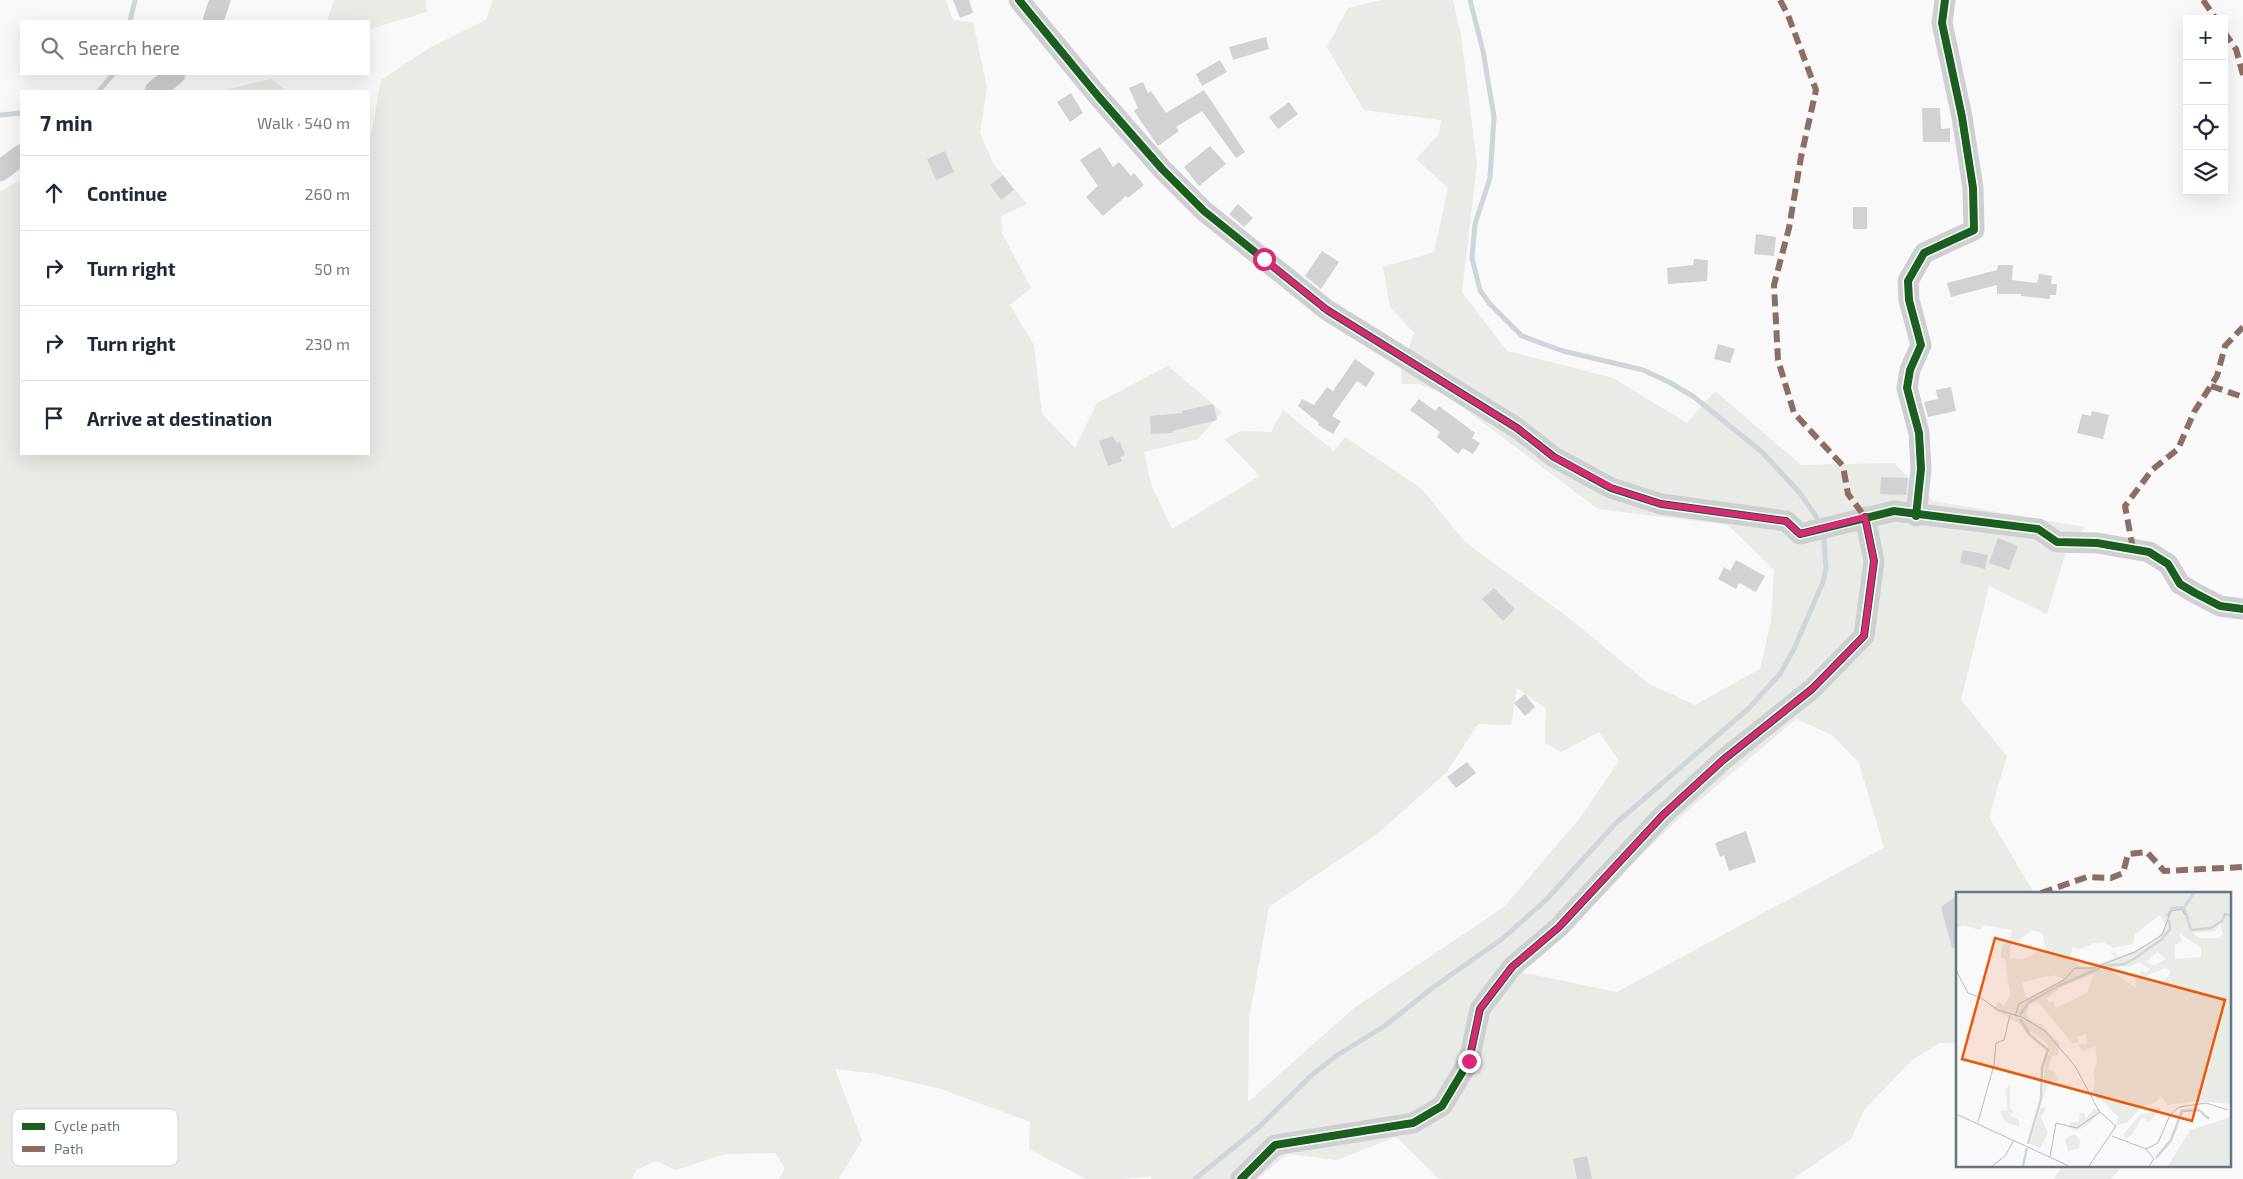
<!DOCTYPE html>
<meta charset="utf-8">
<style>
:root{--surface:#fff;--page:#f6f6f7;--text:#1f2937;--muted:#747a83;--line:#e0e1e3}
body{margin:0;font-family:"Exo 2",sans-serif;background:var(--page);color:var(--text)}
.controls{position:absolute;right:15px;top:15px;display:grid;overflow:hidden;border-radius:0px;box-shadow:0 5px 20px #0002}
.controls button{width:45px;height:45px;display:grid;place-items:center;padding:0;border:0;border-bottom:1px solid var(--line);background:var(--surface);color:var(--text);font:25px sans-serif}
.stop{position:absolute;width:15px;height:15px;margin:-11px;border:4px solid #db2777;border-radius:50%;background:#fff}
.stop.end{background:#db2777;border-color:#fff;box-shadow:0 1px 5px #0008}
.list{margin:0;padding:0;list-style:none}
h2{display:flex;justify-content:space-between;align-items:center;height:65px;margin:0;padding:0 20px;font-size:21px}
h2 small{font-size:16px;font-weight:400;color:var(--muted)}
.list li{display:grid;grid-template-columns:32px 1fr auto;gap:15px;align-items:center;box-sizing:border-box;height:75px;padding:0 20px;border-top:1px solid var(--line)}
.list b{display:block;font-size:19px;white-space:nowrap}
.list em{font-size:16px;font-style:normal;color:var(--muted)}
.icon{flex:none;width:28px;height:28px;fill:none;stroke:currentColor;stroke-width:2;stroke-linecap:round;stroke-linejoin:round}
.map{position:relative;flex:none;width:2243px;height:1179px;overflow:hidden}
.search{position:absolute;background:var(--surface);box-shadow:0 5px 20px #0002;left:20px;top:20px;width:350px;height:55px;display:flex;align-items:center;gap:12px;box-sizing:border-box;padding:0 18px;border-radius:0px;color:var(--muted);font-size:19px}
.panel{position:absolute;background:var(--surface);box-shadow:0 5px 20px #0002;left:20px;top:90px;width:350px;height:365px;border-radius:0px}
.map>svg:first-child{display:block}
.green{fill:#e8ebe6;fill-rule:evenodd}
.lines{fill:none;stroke-linecap:round;stroke-linejoin:round}
.stream{stroke:#ced6d9;stroke-width:5}
.building{fill:#d0d2d3}
.minor{stroke:#cecfd0;stroke-width:21}
.quiet{stroke:#8d6e63;stroke-width:6;stroke-dasharray:12 6;stroke-linecap:butt}
.cycleway-casing{stroke:#fff;stroke-width:11}
.cycleway{stroke:#1b5e20;stroke-width:8}
.route{stroke:#db2777;stroke-width:6}
.inset-river{fill:none;stroke:#ced6d9;stroke-width:2.5}
.inset-road{fill:none;stroke:#b5bdc3;stroke-width:1}
.view{fill:#e8590c;fill-opacity:0.15;stroke:#e8590c;stroke-width:2.5}
.inset-edge{fill:none;stroke:#657683;stroke-width:2.5}
.key{fill:#fff;stroke:#d1d6da;stroke-width:1}
.key-label{font-size:14px;fill:#657683}
</style>
<div class="map">
<svg width="2243" height="1179" viewBox="0 0 2243 1179">
<rect width="100%" height="100%" fill="#f9f9f9"/>
<g class="green">
<polygon points="334,0 426,0 427,12 369,29 369,21 327,21"/>
<path d="M493,0H946L953,20L973,22L987,88L980,133L993,163L1027,204L1001,216L1002,233L1031,288L1010,305L1034,345L1042,414L1075,448L1097,403L1168,366L1222,412L1198,439L1144,452L1151,484L1172,529L1260,476L1224,439L1241,431L1271,432L1283,410L1334,451L1345,437L1421,488L1465,542L1569,618L1649,684L1695,705L1760,669L1771,622L1774,570L1728,525L1598,509L1445,394L1420,384H1402L1401,371L1414,333L1390,307L1383,267L1434,252L1448,188L1416,159L1439,134L1441,120L1364,110L1327,47L1348,8L1382,0H1453L1461,35L1477,164L1462,292L1507,351L1613,378L1687,423L1715,391L1801,465L1894,463L1933,501L2085,527L2065,555L2047,614L1989,586L1961,700L2007,756L1989,817L2034,893H1957V1043H1939L1912,1060L1864,1110L1851,1139L1793,1179H1442L1438,1178L1396,1137L1337,1160L1287,1154L1257,1179H1150L1153,1176L1121,1179H1086L1029,1149L1030,1122L941,1089L877,1074L835,1069L862,1140L839,1179H779L785,1168L775,1153L725,1154L676,1170L656,1161L636,1170L632,1179H0V191L21,180V454H369V135L372,131L381,80L431,47L486,20ZM1517,688L1546,709L1545,743L1561,752L1599,732L1619,761L1580,818L1504,907L1354,1008L1248,1102L1249,1020L1269,907L1376,835L1447,772L1478,724L1511,725ZM1796,719L1832,735L1859,763L1884,848L1617,992L1520,972L1685,813Z"/>
<polygon points="271,79 287,91 221,91"/>
<polygon points="2063,1165 2123,1165 2111,1179 2054,1179"/>
</g>
<g class="lines">
<g class="stream">
<polyline points="1470,0 1483,51 1494,117 1490,178 1475,224 1472,258 1480,290 1489,303 1522,336 1563,351 1643,370 1669,382 1694,397 1762,452 1799,492 1816,516 1818,524"/>
<polyline points="130,21 135,0"/>
<polyline points="99,91 113,74"/>
<polyline points="0,115 21,113"/>
<polyline points="1195,1179 1259,1127 1313,1074 1336,1056 1386,1025 1431,989 1502,939 1546,900 1615,824 1748,709 1780,674 1794,649 1823,582 1826,568 1824,540 1821,534"/>
</g>
</g>
<g class="building">
<polygon points="953,0 969,0 973,13 960,18"/>
<polygon points="1266,37 1269,49 1233,60 1229,47"/>
<polygon points="1220,60 1227,72 1202,86 1196,74"/>
<polygon points="1143,82 1148,93 1151,91 1166,113 1204,90 1245,152 1236,158 1202,111 1176,127 1179,131 1158,146 1134,111 1138,108 1129,88"/>
<polygon points="1071,93 1083,113 1070,122 1057,102"/>
<polygon points="1289,102 1298,114 1278,129 1269,117"/>
<polygon points="1922,108 1940,108 1941,129 1950,128 1950,142 1923,142"/>
<polygon points="1210,146 1226,164 1199,186 1184,167"/>
<polygon points="1100,147 1113,167 1119,162 1131,176 1134,173 1144,185 1128,198 1126,196 1103,216 1086,197 1098,186 1080,160"/>
<polygon points="945,151 954,172 936,180 927,159"/>
<polygon points="1003,175 1014,190 1001,200 990,185"/>
<polygon points="1238,204 1253,218 1244,227 1229,214"/>
<rect x="1853" y="207" width="14" height="22"/>
<polygon points="1756,234 1776,237 1774,256 1754,254"/>
<polygon points="1322,251 1339,262 1321,289 1305,276"/>
<polygon points="1694,259 1708,260 1707,281 1668,284 1667,268 1693,265"/>
<polygon points="1998,265 2013,265 2012,280 2037,283 2039,274 2052,276 2051,284 2057,284 2056,295 2050,295 2050,299 2021,296 2021,294 1997,294 1997,285 1951,297 1947,283 1997,270"/>
<polygon points="1718,344 1735,349 1730,363 1714,359"/>
<polygon points="1355,359 1375,373 1366,387 1357,381 1332,416 1341,421 1333,434 1318,425 1319,423 1298,406 1302,399 1314,405 1327,387 1333,391"/>
<polygon points="1951,387 1956,411 1928,417 1924,402 1938,399 1936,390"/>
<polygon points="1419,399 1435,411 1439,406 1475,433 1472,438 1480,443 1473,454 1463,448 1458,454 1437,437 1440,432 1410,410"/>
<polygon points="1213,404 1217,420 1172,431 1172,433 1151,434 1150,416 1182,413 1182,411"/>
<polygon points="2092,411 2109,415 2103,439 2077,433 2082,414 2091,416"/>
<polygon points="1113,436 1116,443 1120,442 1125,455 1120,457 1122,461 1108,466 1099,441"/>
<polygon points="1881,477 1908,478 1906,495 1880,494"/>
<polygon points="1998,538 2018,546 2009,570 1989,563"/>
<polygon points="1963,550 1988,555 1985,569 1960,563"/>
<polygon points="1736,560 1765,576 1756,592 1739,583 1736,589 1718,579 1724,567 1730,571"/>
<polygon points="1494,588 1515,609 1503,621 1482,599"/>
<polygon points="1525,694 1535,707 1525,716 1514,703"/>
<polygon points="1467,762 1476,773 1456,788 1447,777"/>
<polygon points="1746,831 1756,862 1729,871 1724,855 1720,857 1715,843"/>
<polygon points="1957,896 1957,947 1952,948 1941,907"/>
<polygon points="1587,1156 1592,1179 1577,1179 1573,1159"/>
</g>
<g class="lines">
<g class="minor">
<polyline points="1019,0 1098,96 1162,169 1204,211 1327,310 1517,428 1554,457 1611,488 1661,504 1786,521 1800,534 1894,511 2038,529 2057,542 2097,543 2149,552 2168,564 2180,584 2195,593 2220,606 2243,609"/>
<polyline points="213,21 220,0"/>
<polyline points="155,91 175,74"/>
<polyline points="0,171 21,155"/>
<polyline points="1916,516 1921,469 1919,433 1907,388 1910,370 1921,345 1909,300 1908,281 1924,253 1974,230 1973,188 1962,117 1942,23 1945,0"/>
<polyline points="1241,1179 1275,1145 1413,1123 1442,1106 1469,1061 1480,1009 1512,967 1559,927 1663,815 1723,760 1812,689 1864,636 1874,561 1865,517"/>
</g>
<g class="quiet">
<polyline points="1780,0 1788,15 1816,90 1801,157 1789,228 1774,285 1778,360 1794,413 1843,466 1848,494 1865,517"/>
<polyline points="2203,0 2216,19"/>
<polyline points="2224,32 2236,49 2243,75"/>
<polyline points="2211,386 2243,397"/>
<polyline points="2133,549 2125,506 2152,470 2178,449 2194,412 2217,376 2225,346 2243,327"/>
<polyline points="2041,893 2087,877 2111,878 2123,873 2128,854 2147,852 2164,871 2243,867"/>
</g>
<g class="cycleway-casing">
<g id="cycleway">
<polyline points="1019,0 1098,96 1162,169 1204,211 1327,310 1517,428 1554,457 1611,488 1661,504 1786,521 1800,534 1894,511 2038,529 2057,542 2097,543 2149,552 2168,564 2180,584 2195,593 2220,606 2243,609"/>
<polyline points="1916,516 1921,469 1919,433 1907,388 1910,370 1921,345 1909,300 1908,281 1924,253 1974,230 1973,188 1962,117 1942,23 1945,0"/>
<polyline points="1241,1179 1275,1145 1413,1123 1442,1106 1469,1061 1480,1009 1512,967 1559,927 1663,815 1723,760 1812,689 1864,636 1874,561 1865,517"/>
</g>
</g>
<use href="#cycleway" class="cycleway"/>
</g>
<g class="lines">
<polyline class="route" points="1264,259 1327,310 1517,428 1554,457 1612,488 1661,504 1786,521 1800,534 1865,517 1874,561 1864,636 1812,689 1723,760 1663,815 1559,927 1512,967 1480,1009 1469,1061"/>
</g>
<g transform="translate(1956 892)">
<rect width="275" height="275" fill="#f9f9f9"/>
<path d="M0,1H275V212L242,209L211,213L205,203L200,210L187,214L171,231L160,233L162,225L145,207L140,206L137,200L139,188L137,180L141,170L139,154L127,159L122,153L131,151L130,142L121,145L123,150L116,151L82,110L74,112L70,122L73,127L86,133L103,151L102,163L96,164L92,177L99,180L101,188L92,191L87,206L89,171L94,159L91,152L75,139L71,142L64,132L37,117L43,110L48,114L54,103L49,67L45,65L46,54L53,49L56,38L28,33L24,38L7,33L0,36ZM204,23L210,34L201,46L180,58L162,65L159,60L155,61L159,66L136,75L124,74L115,66L116,55L124,57L138,51L147,50L157,56L177,52L179,42ZM264,32L267,42L263,46H244L236,41L259,39ZM77,38L86,41L91,60L85,58L66,68L54,66V54ZM223,41L245,56V65L219,67V53L226,49ZM201,60L210,67L198,73L190,70ZM183,70L194,77L190,81L186,79L179,88L180,96L151,76L176,74ZM210,76L215,80L210,87L201,92L189,89L192,83ZM138,82L131,101L100,116L97,109L92,110L91,106L107,94ZM98,83L107,87L72,106L69,103L66,90ZM54,192V215L58,220L53,223L62,227L64,235L49,230L44,219L52,218L50,197ZM85,215L90,216L85,225L92,241L84,256L74,252ZM193,216H205L195,228L190,229V225L184,228L177,242L170,247L167,242L185,222L195,221ZM138,217L145,218L132,233L120,239L113,235L114,230H123L124,221L129,222V227ZM275,225V274H212L234,238ZM118,242L124,248L123,256L112,259L109,247Z" fill="#e8ebe6" fill-rule="evenodd"/>
<path class="inset-river" d="M229,14L238,1M211,24L216,16L228,15L235,38L255,36L266,29L269,22L275,23M64,123L72,111L102,94L148,74L168,72L178,67L206,47L214,37L213,28M64,127L73,142L92,158L86,176L85,207L72,252M200,266L215,248L226,219L243,218L253,227M67,274L71,256"/>
<path class="inset-road" d="M0,78L12,101L25,106L42,118L66,125L89,139L119,174L143,219L160,234L133,274M59,124L63,112L108,88L119,76H137L179,60L206,43L215,19L226,17L229,23M0,222L113,274M22,230L38,173L40,151L48,148L54,123M156,244L190,257L198,267L193,274M190,257L202,251L214,223L223,215L250,211L272,218M94,265L100,231L121,236L144,220M36,274L49,264L58,248"/>
<path class="view" d="M39,46L269,108L236,229L6,167Z"/>
<rect width="275" height="275" class="inset-edge"/>
</g>
<rect x="12" y="1109" width="166" height="57" rx="8" class="key"/>
<rect x="22" y="1123" width="23" height="7" fill="#1b5e20"/>
<rect x="22" y="1146" width="23" height="6" fill="#8d6e63"/>
<g class="key-label">
<text x="54" y="1131">Cycle path</text>
<text x="54" y="1154">Path</text>
</g>
</svg>
<div class="controls">
<button>+</button>
<button>−</button>
<button><svg class="icon" aria-label="locate" viewBox="0 0 24 24"><circle cx="12" cy="12" r="6"/><path d="M12 2v4M12 18v4M2 12h4M18 12h4"/></svg></button>
<button><svg class="icon" aria-label="layers" viewBox="0 0 24 24"><path d="M12 4l9 5-9 5-9-5zM3 14l9 5 9-5"/></svg></button>
</div>
<div class="stop" style="left:1264px;top:259px"></div>
<div class="stop end" style="left:1469px;top:1061px"></div>
<div class="search"><svg class="icon" aria-label="search" viewBox="0 0 24 24"><circle cx="10" cy="10" r="6"/><path d="M15 15l6 6"/></svg>Search here</div>
<section class="panel">
<h2>7 min<small>Walk · 540 m</small></h2>
<ul class="list">
<li><svg class="icon" aria-label="ahead" viewBox="0 0 24 24"><path d="M12 20V5M6 11l6-6 6 6"/></svg><div><b>Continue</b></div><em>260 m</em></li>
<li><svg class="icon" aria-label="right" viewBox="0 0 24 24"><path d="M7 20v-9h11M14 6l5 5-5 5"/></svg><div><b>Turn right</b></div><em>50 m</em></li>
<li><svg class="icon" aria-label="right" viewBox="0 0 24 24"><path d="M7 20v-9h11M14 6l5 5-5 5"/></svg><div><b>Turn right</b></div><em>230 m</em></li>
<li><svg class="icon" aria-label="arrive" viewBox="0 0 24 24"><path d="M6 21V4h12l-3 4 3 4H6"/></svg><div><b>Arrive at destination</b></div></li>
</ul>
</section>
</div>
